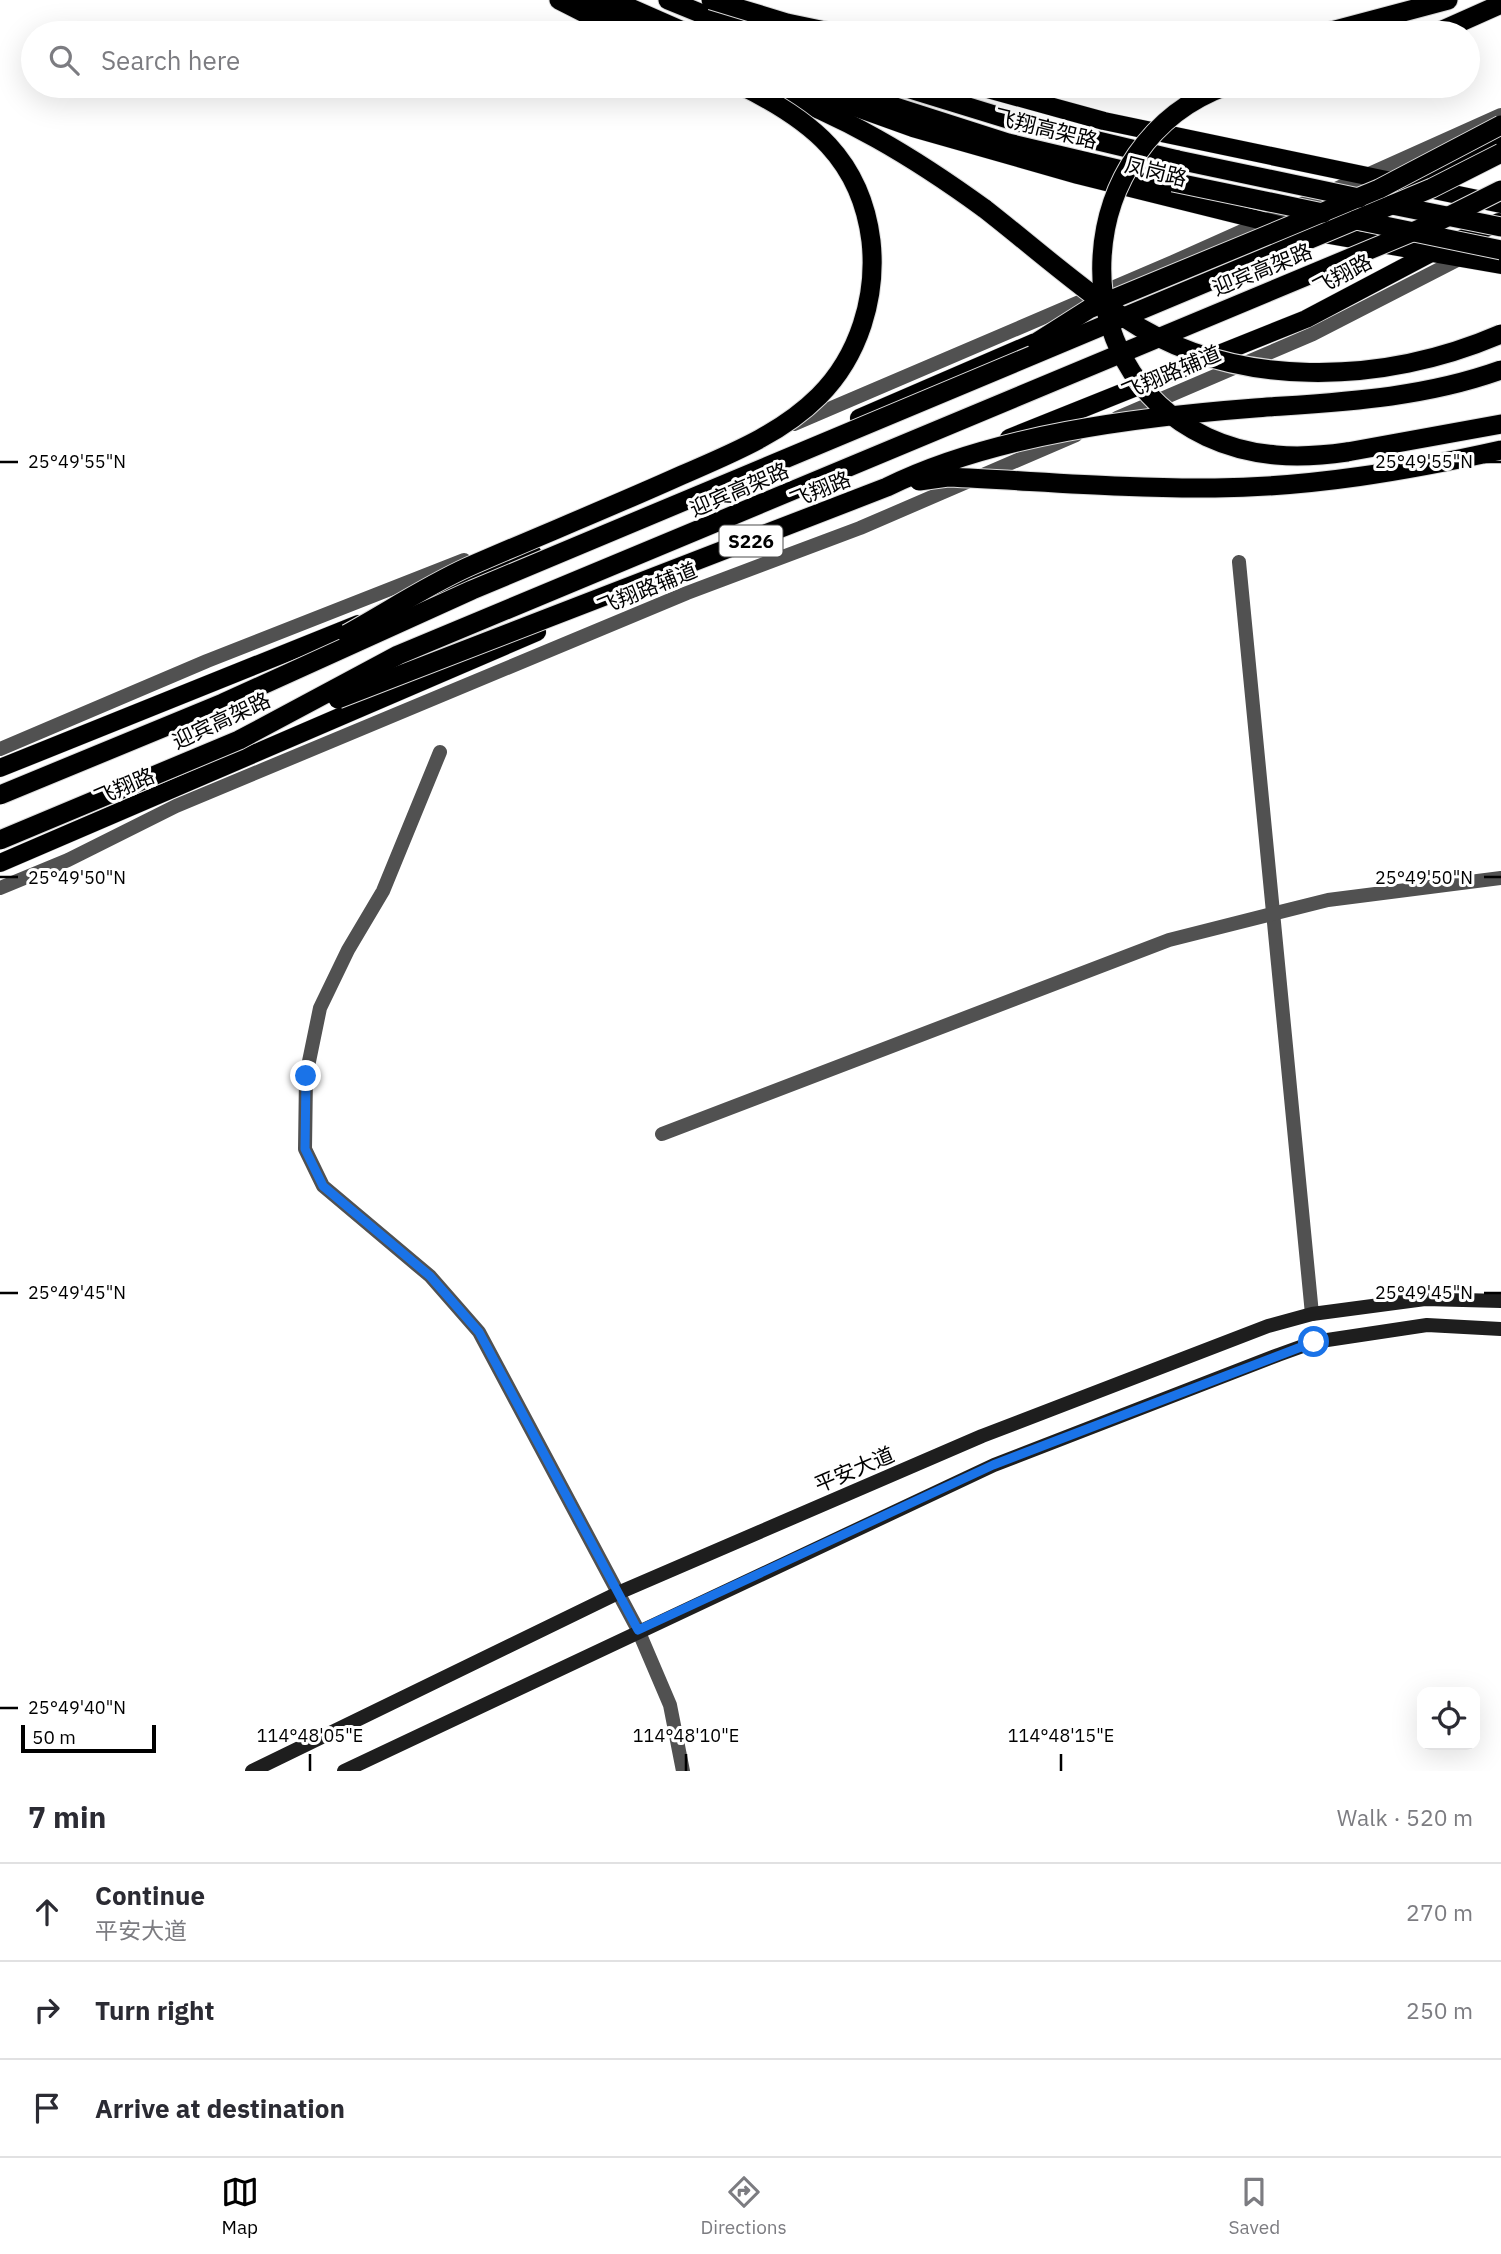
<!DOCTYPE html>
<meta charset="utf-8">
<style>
:root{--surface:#fff;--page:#f2f2f3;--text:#2b2b33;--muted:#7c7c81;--line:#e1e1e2;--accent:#000}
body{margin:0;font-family:"IBM Plex Sans","Noto Sans SC",sans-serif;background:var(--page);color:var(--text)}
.controls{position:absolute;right:21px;bottom:21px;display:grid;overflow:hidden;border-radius:14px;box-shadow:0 7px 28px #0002}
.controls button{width:63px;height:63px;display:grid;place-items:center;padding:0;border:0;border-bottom:2px solid var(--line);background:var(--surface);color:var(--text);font:35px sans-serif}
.scale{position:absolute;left:21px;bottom:18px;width:135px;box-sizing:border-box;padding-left:7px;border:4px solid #000;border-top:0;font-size:19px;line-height:24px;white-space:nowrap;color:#000;-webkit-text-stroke:5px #fff;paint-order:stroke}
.stop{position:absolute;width:21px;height:21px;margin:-16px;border:5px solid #1a73e8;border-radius:50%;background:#fff}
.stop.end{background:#1a73e8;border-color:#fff;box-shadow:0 2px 7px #0008}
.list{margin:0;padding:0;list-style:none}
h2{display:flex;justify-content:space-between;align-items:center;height:91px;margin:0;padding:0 28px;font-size:30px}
h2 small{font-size:23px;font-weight:400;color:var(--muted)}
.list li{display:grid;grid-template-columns:46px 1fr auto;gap:21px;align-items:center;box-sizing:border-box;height:98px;padding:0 28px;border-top:2px solid var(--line)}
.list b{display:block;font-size:26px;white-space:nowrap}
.list p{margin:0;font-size:23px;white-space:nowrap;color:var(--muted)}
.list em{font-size:23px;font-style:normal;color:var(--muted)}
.icon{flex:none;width:38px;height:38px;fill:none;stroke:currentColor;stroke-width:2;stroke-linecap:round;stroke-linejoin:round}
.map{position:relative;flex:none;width:1501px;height:1771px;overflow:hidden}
.search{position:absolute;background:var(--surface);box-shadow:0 7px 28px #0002;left:21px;right:21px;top:21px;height:77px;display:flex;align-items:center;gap:18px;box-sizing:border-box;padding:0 24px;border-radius:38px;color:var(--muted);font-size:26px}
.sheet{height:385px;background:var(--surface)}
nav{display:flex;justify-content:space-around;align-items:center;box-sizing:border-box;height:98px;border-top:2px solid var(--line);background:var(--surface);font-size:19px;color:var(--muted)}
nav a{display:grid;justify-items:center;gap:4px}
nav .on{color:var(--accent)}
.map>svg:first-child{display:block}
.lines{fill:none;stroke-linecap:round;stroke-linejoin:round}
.primary-casing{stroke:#dbdbdb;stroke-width:19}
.trunk-casing{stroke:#dbdbdb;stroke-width:21}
.minor{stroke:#515151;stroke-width:14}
.tertiary{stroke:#515151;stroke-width:14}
.secondary{stroke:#1e1e1e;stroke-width:14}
.primary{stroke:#000;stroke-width:18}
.trunk{stroke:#000;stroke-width:19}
.trunk-bridge-casing{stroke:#dbdbdb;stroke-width:21;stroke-linecap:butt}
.trunk-bridge{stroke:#000;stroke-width:19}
.route{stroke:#1a73e8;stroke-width:9}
.ticks{fill:none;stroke:#000;stroke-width:2.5}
.labels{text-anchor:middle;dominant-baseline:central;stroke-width:6;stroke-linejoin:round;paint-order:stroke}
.shield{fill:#fff;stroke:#4c4c4c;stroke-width:2}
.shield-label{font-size:19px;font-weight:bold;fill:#000}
.street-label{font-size:21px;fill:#000;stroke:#fff}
.ticks-label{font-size:18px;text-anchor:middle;fill:#000;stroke:#fff;stroke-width:6;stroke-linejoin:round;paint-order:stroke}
</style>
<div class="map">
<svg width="1501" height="1771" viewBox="0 0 1501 1771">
<rect width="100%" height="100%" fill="#fff"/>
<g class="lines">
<g class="primary-casing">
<g id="primary">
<polyline points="581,0 662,33"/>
<polyline points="796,86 913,128 1078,175 1295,229 1501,265"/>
<polyline points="977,86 1104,121 1501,204"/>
<polyline points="1410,183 1501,138"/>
<polyline points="859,418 1049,336"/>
<polyline points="1009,438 1306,319 1431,253 1499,222"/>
<polyline points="423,598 533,554"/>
<polyline points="0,768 358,624"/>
<polyline points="0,863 537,632"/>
</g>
</g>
<g class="trunk-casing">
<g id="trunk">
<polyline points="559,0 624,33"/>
<polyline points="612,0 687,33"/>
<polyline points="668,0 749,33"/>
<polyline points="1324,33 1448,0"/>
<polyline points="1436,33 1501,4"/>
<path d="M759,86C841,113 915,158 985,209"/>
<polyline points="830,86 1008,143 1173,182"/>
<polyline points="900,86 1014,121 1178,160"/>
<polyline points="1347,452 1501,424"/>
</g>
</g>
<polyline class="minor" points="440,752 383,891 348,950 320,1008 306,1076 305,1149 323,1186 430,1276 479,1332 638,1630 670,1705 683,1771"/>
<g class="tertiary">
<polyline points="1117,418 1313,334 1463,257"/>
<polyline points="794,424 1173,262 1501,115"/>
<polyline points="1239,562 1312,1314"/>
<polyline points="0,749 207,661 464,560"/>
<polyline points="0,888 68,860 176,806 687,593 860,528 1076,435"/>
<polyline points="662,1134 1169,940 1328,900 1501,878"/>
</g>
<g class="secondary">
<polyline points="252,1771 618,1593 982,1436 1268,1326 1312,1314 1425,1299 1501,1301"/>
<polyline points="344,1771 994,1465 1278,1355 1314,1342 1427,1325 1501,1329"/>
</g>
<use href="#primary" class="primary"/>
<use href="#trunk" class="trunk"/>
<g class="trunk-bridge-casing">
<g id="trunk-bridge">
<polyline points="711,0 787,23 835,33"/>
<path d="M1226,86C1072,142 1056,366 1207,437C1252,458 1299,459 1347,452"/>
<polyline points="1178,160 1359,198"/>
<polyline points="1173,182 1323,213"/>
<polyline points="1392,205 1501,227"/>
<path d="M985,209C1031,245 1075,284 1123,317C1234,391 1383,385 1501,334"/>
<polyline points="1356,220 1501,250"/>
<polyline points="1037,342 1089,309 1379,189 1501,125"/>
<path d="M919,481L948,477C1037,481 1126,489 1215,488C1312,487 1407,471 1501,450"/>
<path d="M347,634C387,612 426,586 468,567C539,536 611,507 682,475C730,454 781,434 819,396C859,356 877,297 871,241C861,159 811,120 742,86"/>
<path d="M338,699L887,487C992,435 1138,417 1255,408C1339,402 1420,399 1501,370"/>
<polyline points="0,795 223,703 472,590 1432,188 1501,153"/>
<polyline points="0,840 239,740 398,655 1441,220 1501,190"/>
</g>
</g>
<use href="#trunk-bridge" class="trunk-bridge"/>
</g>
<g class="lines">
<polyline class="route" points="306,1076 305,1149 323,1186 430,1276 479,1332 638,1630 993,1465 1314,1342"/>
</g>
<path class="ticks" d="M0,462H18M1484,462H1501M0,877H18M1484,877H1501M0,1293H18M1484,1293H1501M0,1708H18M310,1754V1771M686,1754V1771M1061,1754V1771"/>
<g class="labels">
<rect class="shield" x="719.5" y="525.5" width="63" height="31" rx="5"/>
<g class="shield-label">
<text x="751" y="541">S226</text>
</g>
<g class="street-label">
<text transform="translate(1046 128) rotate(14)">飞翔高架路</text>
<text transform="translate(1156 171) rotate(14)">凤岗路</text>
<text transform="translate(1262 269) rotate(-22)">迎宾高架路</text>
<text transform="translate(1342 274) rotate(-28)">飞翔路</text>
<text transform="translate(1171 372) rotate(-23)">飞翔路辅道</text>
<text transform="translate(739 489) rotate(-23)">迎宾高架路</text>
<text transform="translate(820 489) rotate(-22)">飞翔路</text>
<text transform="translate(647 588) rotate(-22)">飞翔路辅道</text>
<text transform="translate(221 720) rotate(-25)">迎宾高架路</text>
<text transform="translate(124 786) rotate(-23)">飞翔路</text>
<text transform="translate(854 1469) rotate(-23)">平安大道</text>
</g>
</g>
<g class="ticks-label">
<text x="77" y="468">25°49'55"N</text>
<text x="1424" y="468">25°49'55"N</text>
<text x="77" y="884">25°49'50"N</text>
<text x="1424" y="884">25°49'50"N</text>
<text x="77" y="1299">25°49'45"N</text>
<text x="1424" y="1299">25°49'45"N</text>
<text x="77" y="1714">25°49'40"N</text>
<text x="310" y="1742">114°48'05"E</text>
<text x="686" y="1742">114°48'10"E</text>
<text x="1061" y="1742">114°48'15"E</text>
</g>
</svg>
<div class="controls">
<button><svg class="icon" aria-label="locate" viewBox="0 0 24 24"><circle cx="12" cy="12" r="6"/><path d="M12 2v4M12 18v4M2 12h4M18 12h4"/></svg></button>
</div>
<div class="scale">50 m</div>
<div class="stop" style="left:1314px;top:1342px"></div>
<div class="stop end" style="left:306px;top:1076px"></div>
<div class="search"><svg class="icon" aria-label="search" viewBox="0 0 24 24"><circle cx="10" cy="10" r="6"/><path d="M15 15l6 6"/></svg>Search here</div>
</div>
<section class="sheet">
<h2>7 min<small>Walk · 520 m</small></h2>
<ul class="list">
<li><svg class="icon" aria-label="ahead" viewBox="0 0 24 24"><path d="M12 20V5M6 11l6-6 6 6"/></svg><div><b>Continue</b><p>平安大道</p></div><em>270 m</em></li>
<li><svg class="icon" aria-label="right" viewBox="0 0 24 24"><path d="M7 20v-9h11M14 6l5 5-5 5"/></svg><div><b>Turn right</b></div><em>250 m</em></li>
<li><svg class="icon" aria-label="arrive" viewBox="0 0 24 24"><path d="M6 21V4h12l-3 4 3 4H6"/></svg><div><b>Arrive at destination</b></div></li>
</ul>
</section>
<nav>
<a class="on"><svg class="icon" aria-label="map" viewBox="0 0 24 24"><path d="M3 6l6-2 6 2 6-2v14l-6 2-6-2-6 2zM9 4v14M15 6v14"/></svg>Map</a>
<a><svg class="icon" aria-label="directions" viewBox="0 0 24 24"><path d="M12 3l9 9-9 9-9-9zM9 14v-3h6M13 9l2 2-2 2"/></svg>Directions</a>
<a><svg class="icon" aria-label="saved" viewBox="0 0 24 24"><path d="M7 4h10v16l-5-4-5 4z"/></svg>Saved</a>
</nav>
